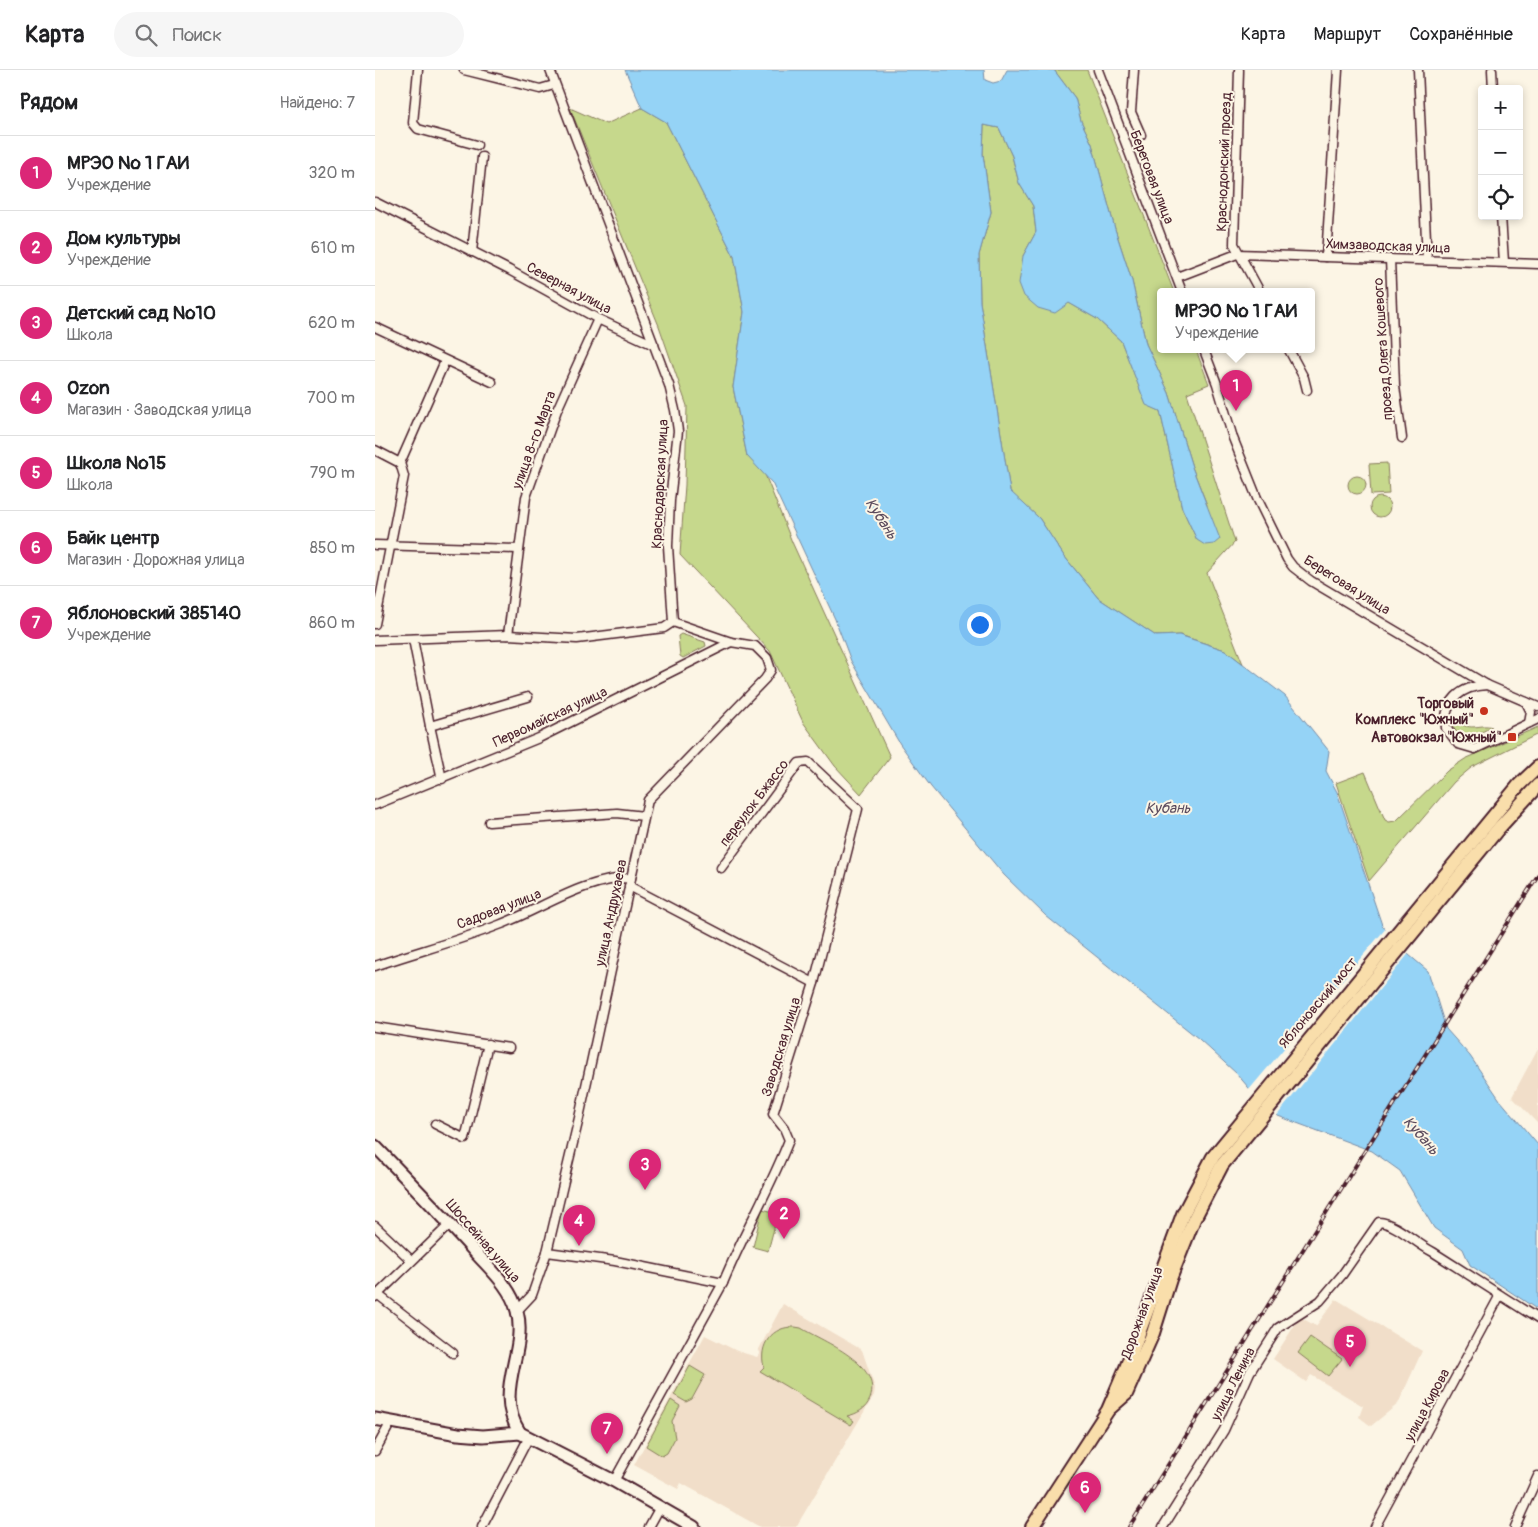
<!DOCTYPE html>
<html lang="ru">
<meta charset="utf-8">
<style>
:root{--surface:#fff;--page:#f6f6f6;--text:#202124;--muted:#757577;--line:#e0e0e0;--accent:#db2777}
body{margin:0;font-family:Pangolin,sans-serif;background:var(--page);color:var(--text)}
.controls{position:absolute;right:15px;top:15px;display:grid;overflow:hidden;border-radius:5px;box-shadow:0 2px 8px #0003}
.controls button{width:45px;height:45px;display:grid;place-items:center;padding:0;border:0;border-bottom:1px solid var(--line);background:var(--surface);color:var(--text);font:25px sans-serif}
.you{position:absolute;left:604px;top:554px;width:18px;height:18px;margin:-12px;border:4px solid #fff;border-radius:50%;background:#1a73e8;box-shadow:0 0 0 8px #1a73e833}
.badge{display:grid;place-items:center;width:32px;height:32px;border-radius:50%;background:var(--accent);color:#fff;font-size:16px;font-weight:700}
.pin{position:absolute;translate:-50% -41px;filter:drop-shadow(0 1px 2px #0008)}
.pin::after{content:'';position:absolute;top:26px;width:18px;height:15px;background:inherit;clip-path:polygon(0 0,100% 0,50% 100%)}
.popup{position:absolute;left:782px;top:218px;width:158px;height:65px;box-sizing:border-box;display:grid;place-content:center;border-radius:5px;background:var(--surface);filter:drop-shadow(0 1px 4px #0005);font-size:16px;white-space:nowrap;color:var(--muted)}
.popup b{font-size:19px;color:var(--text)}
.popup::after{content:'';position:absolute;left:50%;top:100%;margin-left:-10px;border:10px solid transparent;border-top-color:var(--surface)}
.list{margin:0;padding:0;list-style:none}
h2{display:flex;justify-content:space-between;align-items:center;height:65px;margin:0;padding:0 20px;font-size:21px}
h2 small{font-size:16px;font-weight:400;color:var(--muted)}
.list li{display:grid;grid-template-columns:32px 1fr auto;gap:15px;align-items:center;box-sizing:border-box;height:75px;padding:0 20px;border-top:1px solid var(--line)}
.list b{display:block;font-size:19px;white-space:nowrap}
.list p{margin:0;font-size:16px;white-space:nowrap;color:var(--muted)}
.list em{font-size:16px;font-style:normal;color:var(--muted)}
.icon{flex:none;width:28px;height:28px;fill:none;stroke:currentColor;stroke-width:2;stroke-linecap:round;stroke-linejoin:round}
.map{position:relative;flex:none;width:1163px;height:1457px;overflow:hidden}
header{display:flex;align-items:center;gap:30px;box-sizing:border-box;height:70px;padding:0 25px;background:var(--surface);border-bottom:1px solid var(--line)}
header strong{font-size:24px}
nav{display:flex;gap:28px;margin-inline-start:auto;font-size:18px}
.search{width:350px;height:45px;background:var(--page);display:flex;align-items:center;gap:12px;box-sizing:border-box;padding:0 18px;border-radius:28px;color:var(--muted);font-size:19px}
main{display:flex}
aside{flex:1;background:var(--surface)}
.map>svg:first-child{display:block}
.built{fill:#f1dec9}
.green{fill:#c6d88c;stroke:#887c5c}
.water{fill:#95d3f6;stroke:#778ba5}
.pier{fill:#fcf5e5}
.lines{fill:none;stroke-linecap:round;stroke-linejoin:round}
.street-casing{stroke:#4a1f2b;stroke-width:11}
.secondary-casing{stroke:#4a1f2b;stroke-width:15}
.primary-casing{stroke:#4a1f2b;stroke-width:16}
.street{stroke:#fcf5e5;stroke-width:8}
.secondary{stroke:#fcf5e5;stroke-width:11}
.primary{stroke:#f9deab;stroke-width:12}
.rail-casing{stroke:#4a1f2b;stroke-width:4}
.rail{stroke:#fcf5e5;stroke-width:2;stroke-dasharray:5.5;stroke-linecap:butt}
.poi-dot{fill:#c8321e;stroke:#fcf5e5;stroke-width:2}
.labels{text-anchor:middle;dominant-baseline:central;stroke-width:4;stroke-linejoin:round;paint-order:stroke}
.street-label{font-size:14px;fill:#4a1f2b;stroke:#fcf5e5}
.poi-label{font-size:14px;font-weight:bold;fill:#4a1f2b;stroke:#fcf5e5;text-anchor:end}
.water-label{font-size:15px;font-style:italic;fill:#5d4c5e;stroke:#fcf5e5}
</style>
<header>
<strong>Карта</strong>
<div class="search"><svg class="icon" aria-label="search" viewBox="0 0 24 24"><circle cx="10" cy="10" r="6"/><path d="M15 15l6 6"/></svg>Поиск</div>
<nav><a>Карта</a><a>Маршрут</a><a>Сохранённые</a></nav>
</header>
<main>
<aside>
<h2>Рядом<small>Найдено: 7</small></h2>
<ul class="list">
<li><span class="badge">1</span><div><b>МРЭО № 1 ГАИ</b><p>Учреждение</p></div><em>320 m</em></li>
<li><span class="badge">2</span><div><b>Дом культуры</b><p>Учреждение</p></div><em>610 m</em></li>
<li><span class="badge">3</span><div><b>Детский сад №10</b><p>Школа</p></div><em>620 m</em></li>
<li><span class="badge">4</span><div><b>Ozon</b><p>Магазин · Заводская улица</p></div><em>700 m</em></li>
<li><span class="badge">5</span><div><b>Школа №15</b><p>Школа</p></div><em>790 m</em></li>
<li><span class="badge">6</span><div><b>Байк центр</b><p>Магазин · Дорожная улица</p></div><em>850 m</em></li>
<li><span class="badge">7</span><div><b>Яблоновский 385140</b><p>Учреждение</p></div><em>860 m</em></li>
</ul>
</aside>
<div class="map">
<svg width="1163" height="1457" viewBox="0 0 1163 1457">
<rect width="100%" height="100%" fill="#fcf5e5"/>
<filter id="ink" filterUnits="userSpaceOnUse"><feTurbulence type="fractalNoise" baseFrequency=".02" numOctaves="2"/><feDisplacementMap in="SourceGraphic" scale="10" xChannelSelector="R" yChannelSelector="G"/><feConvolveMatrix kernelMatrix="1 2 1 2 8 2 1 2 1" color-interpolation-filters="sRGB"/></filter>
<g filter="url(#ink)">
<g class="built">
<polygon points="1163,978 1163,1054 1137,1027"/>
<polygon points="961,1229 1047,1281 1023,1334 996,1356 984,1347 988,1336 936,1305 931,1312 898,1289 925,1247 941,1256"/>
<polygon points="408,1234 487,1280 500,1318 499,1325 421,1457 385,1457 306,1413 303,1419 259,1395 330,1265 362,1281 382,1287 385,1283 383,1281"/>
</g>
<g class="green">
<polygon points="679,0 712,0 799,222 786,222 786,280 821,280 834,314 812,323 860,472 832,503 868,594 850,580 805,565 781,566 723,528 689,486 664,448 635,422 605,232 604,185 616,142 608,84 609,55 624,58 637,86 644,113 658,136 661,162 648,186 694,233 722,249 746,271 771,334 785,341 807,438 822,470 832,435 817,397 794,323 771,274 757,211 740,159 717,74 706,51 700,28"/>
<polygon points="195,38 231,54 267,38 291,52 359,186 369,242 358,317 372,386 389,402 417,472 515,687 486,724 460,696 428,652 395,581 305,485 310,415 312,336 284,256"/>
<polygon points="1012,393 1014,424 996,425 994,394"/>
<circle cx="982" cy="415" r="9"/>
<circle cx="1005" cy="437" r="10"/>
<polygon points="306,564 330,572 331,576 308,588 305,586 303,566"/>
<path d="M1082,652C1097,662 1106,653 1117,657C1102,664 1086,674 1076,654Z"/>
<polygon points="1163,657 1163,664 1097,697 1079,712 994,811 961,713 990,702 1010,750 1014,752 1021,751 1072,701 1090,689"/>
<polygon points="387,1139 403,1143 393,1181 378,1177"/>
<path d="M420,1257L426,1258C449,1272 508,1294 495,1329C491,1339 482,1344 472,1346L479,1351L476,1355L385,1301L389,1297C383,1275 397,1256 420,1257Z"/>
<polygon points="935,1267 967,1289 953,1306 923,1283"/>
<polygon points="315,1296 330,1305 317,1329 311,1332 299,1325"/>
<polygon points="296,1330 305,1336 297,1351 300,1368 292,1383 287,1386 271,1376"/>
</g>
<polygon class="water" points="250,0 609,0 610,10 618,13 626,11 632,0 679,0 700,28 706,51 717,74 740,159 757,211 771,274 794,323 817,397 845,469 839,474 830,475 822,470 807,438 785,341 771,335 746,271 722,249 694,233 680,243 663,238 649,226 644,213 648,186 661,162 658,136 644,113 637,86 624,58 609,55 608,84 616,142 604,185 605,232 635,421 664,448 689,486 723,528 781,566 804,565 850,580 910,626 954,681 951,701 962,722 1007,855 1027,879 1053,901 1071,959 1095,986 1125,1030 1163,1075 1163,1240 1095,1195 1088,1179 1059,1158 1025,1101 997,1081 903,1046 884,1030 862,1004 824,969 671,846 629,805 556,717 525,674 476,591 460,549 397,413 372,386 358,317 369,242 359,186 291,52 267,38"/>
<polygon class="pier" points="1012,857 1035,882 900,1048 873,1021"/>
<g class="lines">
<g class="street-casing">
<g id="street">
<polyline points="43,0 38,53 43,59 102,75"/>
<polyline points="89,0 165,19 179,15"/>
<polyline points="175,0 294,315 300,340 303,361 295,430 293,476 298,552"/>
<polyline points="723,0 807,222"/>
<polyline points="759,0 756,42 766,65"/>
<polyline points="864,0 859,174 885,222"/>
<polyline points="1043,0 1052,190"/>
<polyline points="1117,0 1118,19"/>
<polyline points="0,132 134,200 223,249 279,275"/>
<polyline points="1126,146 1129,192"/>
<polyline points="97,182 107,87"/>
<polyline points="951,187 963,0"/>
<polyline points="1015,189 1020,316 1027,368"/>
<polyline points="802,207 862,184 1163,194"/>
<polyline points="0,257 117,312"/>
<polyline points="829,280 842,314 858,368 882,428 912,489 918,497 936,511 1112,615 1163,637"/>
<polyline points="914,280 929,308 932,320"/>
<polyline points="0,380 25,393"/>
<polyline points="25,393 70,291"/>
<polyline points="0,475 144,479"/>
<polyline points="0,554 29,406 25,393"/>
<polyline points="133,565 151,427 182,340 223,249"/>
<polyline points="38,569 55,656 67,709"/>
<polyline points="0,570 133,565 202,569 289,558 298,552"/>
<path d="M1112,615C1086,616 1068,631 1071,658L1083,674L1100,679L1163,649"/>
<polyline points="1151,632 1156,642 1154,653"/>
<polyline points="55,656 153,627"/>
<polyline points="0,735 164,668 356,572"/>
<polyline points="114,752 242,743 269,746"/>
<path d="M346,798L424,693L433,692L483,739L439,913L398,1044L409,1058L414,1070C395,1119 368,1164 348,1213"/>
<polyline points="254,816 439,913"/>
<path d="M0,896C41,882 83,871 124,855C167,839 209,808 256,808"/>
<polyline points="0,957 134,978"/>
<polyline points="60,1054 90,1069 113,974"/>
<polyline points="0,1156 36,1190"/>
<polyline points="172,1182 240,1191 348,1213 239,1411"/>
<polyline points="2,1224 78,1283"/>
<polyline points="0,1227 75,1154"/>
<polyline points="142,1241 157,1225 172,1182 204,1048 273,730 390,609 396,600 392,588 380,576 356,572 298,552"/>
<polyline points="0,1381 16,1352"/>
<polyline points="107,1457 154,1367"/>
<polyline points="274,1457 285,1437"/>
<path d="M788,1457L849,1360L875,1302L903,1258L945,1231L967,1205L1004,1152C1021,1153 1040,1173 1058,1182L1163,1249"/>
<polyline points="1000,1457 1125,1225"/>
<polyline points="1140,1457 1163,1406"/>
</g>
</g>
<g class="secondary-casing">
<g id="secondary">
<path d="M0,1076C34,1111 68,1146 100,1182C115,1199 136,1217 142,1241C153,1283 117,1320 145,1363"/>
<polyline points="0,1349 83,1364 108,1366 145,1363 239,1411 319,1457"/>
</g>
</g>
<g class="primary-casing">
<g id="primary">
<polyline points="735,1338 751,1324 778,1263 795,1209 819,1149 847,1095 1123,759 1163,715"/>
<polyline points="657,1457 733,1340 751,1298 808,1144 838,1087 1144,715 1163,697"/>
</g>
</g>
<use href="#street" class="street"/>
<use href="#secondary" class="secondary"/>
<use href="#primary" class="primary"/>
<g class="rail-casing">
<polyline id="rail" points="754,1457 1163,805"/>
</g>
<use href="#rail" class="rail"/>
</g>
</g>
<g class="poi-dot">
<circle cx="1109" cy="641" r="5"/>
<rect x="1132" y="662" width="10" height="10" rx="2.5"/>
</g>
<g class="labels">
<g class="street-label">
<text transform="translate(849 92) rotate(-88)">Краснодонский проезд</text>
<text transform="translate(777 107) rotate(69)">Береговая улица</text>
<text transform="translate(1013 176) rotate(2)">Химзаводская улица</text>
<text transform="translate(194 218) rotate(28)">Северная улица</text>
<text transform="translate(1008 279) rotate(-94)">проезд Олега Кошевого</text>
<text transform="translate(159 370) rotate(-70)">улица 8-го Марта</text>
<text transform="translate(285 414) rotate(-87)">Краснодарская улица</text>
<text transform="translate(972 515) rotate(32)">Береговая улица</text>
<text transform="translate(175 647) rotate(-25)">Первомайская улица</text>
<text transform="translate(379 733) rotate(-53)">переулок Бжассо</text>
<text transform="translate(124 839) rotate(-21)">Садовая улица</text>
<text transform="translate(236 843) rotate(-78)">улица Андрухаева</text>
<text transform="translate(943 933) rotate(-50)">Яблоновский мост</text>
<text transform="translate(406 977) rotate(-73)">Заводская улица</text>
<text transform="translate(108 1171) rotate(49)">Шоссейная улица</text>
<text transform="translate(767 1243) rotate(-70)">Дорожная улица</text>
<text transform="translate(858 1314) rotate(-63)">улица Ленина</text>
<text transform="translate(1052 1335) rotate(-62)">улица Кирова</text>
</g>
<g class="poi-label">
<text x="1099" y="633">Торговый<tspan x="1099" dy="16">Комплекс "Южный"</tspan></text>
<text x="1127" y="667">Автовокзал "Южный"</text>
</g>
<g class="water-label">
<text transform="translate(506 449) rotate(57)">Кубань</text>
<text x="793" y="738">Кубань</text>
<text transform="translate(1046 1066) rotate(49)">Кубань</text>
</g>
</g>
</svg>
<div class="controls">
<button>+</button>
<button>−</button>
<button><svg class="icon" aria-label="locate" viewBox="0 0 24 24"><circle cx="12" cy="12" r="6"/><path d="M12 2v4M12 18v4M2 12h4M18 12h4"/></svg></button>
</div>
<div class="you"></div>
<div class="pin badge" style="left:861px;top:341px">1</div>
<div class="popup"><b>МРЭО № 1 ГАИ</b>Учреждение</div>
<div class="pin badge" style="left:409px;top:1169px">2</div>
<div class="pin badge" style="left:270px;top:1120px">3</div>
<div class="pin badge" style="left:204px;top:1176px">4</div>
<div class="pin badge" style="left:975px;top:1297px">5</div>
<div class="pin badge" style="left:710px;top:1443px">6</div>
<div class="pin badge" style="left:232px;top:1384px">7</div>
</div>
</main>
